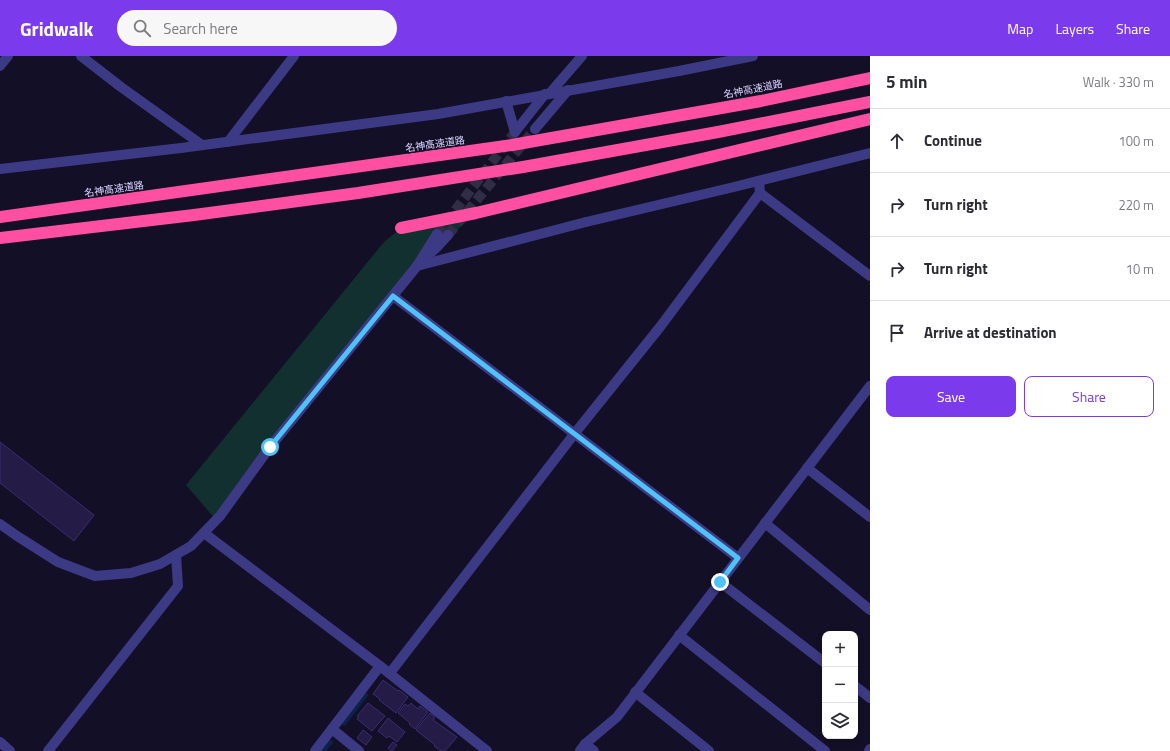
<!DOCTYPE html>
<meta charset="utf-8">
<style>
:root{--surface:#fff;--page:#f7f7f7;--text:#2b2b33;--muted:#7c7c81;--line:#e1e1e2;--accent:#7c3aed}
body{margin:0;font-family:"Titillium Web","Noto Sans JP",sans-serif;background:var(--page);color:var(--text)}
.controls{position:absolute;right:12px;bottom:12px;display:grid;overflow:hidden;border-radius:8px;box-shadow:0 2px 6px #0003}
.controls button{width:36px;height:36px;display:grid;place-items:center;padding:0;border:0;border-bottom:1px solid var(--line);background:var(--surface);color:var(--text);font:20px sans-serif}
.stop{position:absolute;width:12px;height:12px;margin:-9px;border:3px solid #4fc3f7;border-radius:50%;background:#fff}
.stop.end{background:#4fc3f7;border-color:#fff;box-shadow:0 1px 4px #0008}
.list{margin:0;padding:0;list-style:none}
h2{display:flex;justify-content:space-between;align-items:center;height:52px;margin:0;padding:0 16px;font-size:17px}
h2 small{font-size:13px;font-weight:400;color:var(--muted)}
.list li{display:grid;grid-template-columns:26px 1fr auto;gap:12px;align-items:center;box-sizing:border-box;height:64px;padding:0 16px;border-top:1px solid var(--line)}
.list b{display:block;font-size:15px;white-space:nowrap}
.list em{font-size:13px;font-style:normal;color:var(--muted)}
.actions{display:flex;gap:8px;padding:12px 16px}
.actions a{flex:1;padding:9px 0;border:1px solid var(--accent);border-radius:8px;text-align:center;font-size:14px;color:var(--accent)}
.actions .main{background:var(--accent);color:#fff}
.icon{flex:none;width:22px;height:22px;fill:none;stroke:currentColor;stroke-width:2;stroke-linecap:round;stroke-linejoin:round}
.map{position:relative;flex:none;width:870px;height:695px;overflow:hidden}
header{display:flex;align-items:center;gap:24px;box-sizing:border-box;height:56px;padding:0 20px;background:var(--accent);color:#fff}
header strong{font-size:19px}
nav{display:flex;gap:22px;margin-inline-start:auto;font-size:14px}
.search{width:280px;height:36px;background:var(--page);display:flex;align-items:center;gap:10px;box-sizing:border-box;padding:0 14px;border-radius:22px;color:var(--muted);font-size:15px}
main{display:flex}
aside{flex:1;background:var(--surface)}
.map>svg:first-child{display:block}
.green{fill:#12302f}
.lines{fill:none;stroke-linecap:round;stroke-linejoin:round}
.stream{stroke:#0c2248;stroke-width:4}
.building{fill:#241b47;stroke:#3b2d73}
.minor-tunnel{stroke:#312d47;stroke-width:10;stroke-dasharray:10 5;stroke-linecap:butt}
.minor{stroke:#3d3a85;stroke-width:10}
.tertiary{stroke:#3d3a85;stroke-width:10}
.motorway{stroke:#ff4fa3;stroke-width:12}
.route{stroke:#4fc3f7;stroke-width:5}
.labels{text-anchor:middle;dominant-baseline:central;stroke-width:3;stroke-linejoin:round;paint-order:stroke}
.street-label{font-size:10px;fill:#d9d4ff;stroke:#130f26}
</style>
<header>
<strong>Gridwalk</strong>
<div class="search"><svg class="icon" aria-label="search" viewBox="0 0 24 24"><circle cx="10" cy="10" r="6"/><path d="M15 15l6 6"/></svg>Search here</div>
<nav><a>Map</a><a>Layers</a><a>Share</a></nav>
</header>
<main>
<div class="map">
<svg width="870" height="695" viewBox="0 0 870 695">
<rect width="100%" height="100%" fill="#130f26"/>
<polygon class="green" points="476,157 417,210 216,464 186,429 384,186 401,172"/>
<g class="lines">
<g class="stream">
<polyline points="344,668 366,639"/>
<polyline points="324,695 331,686"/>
</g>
</g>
<g class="building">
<polygon points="0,386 94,459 74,485 0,427"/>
<polygon points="383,624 398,635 399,634 408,641 396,657 379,644 380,643 373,638"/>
<polygon points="368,647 385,660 372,675 357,663 359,661 357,660"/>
<polygon points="411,647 418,653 420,650 428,656 415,673 409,668 410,667 398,657 405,648 408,650"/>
<polygon points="430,657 435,661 433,664 457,681 445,695 441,695 434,690 435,689 416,674"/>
<polygon points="388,662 405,676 397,686 389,680 387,682 378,675"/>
<polygon points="363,674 372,681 366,689 357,682"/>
<polygon points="393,686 397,689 392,695 388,692"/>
</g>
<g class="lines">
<g class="minor-tunnel">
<polyline points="437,178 515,76"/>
<polyline points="448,179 535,73"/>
</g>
<g class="minor">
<polyline points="81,0 121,31 202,89"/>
<polyline points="0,10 8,0"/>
<polyline points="550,37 582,0"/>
<polyline points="506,45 515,76"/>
<polyline points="535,73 568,34"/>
<polyline points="515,76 545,38"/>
<polyline points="228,86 294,0"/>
<polyline points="760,137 870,220"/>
<polyline points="425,202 436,192 448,179"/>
<polyline points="417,210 586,166"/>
<polyline points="417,210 437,178"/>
<polyline points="393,240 738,502"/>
<polyline points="807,412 870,461"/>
<polyline points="765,467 870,554"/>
<polyline points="204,477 380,610 487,695"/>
<polyline points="720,526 825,607"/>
<polyline points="679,579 825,695"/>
<polyline points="390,617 575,377 660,271 760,137 759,125"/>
<polyline points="855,630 870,642"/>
<polyline points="635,636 709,695"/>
<polyline points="332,673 359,695"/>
<polyline points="0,686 10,695"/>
<polyline points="585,688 594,695"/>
<polyline points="48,695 178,530 176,499"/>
<polyline points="315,695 380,610"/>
<polyline points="580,695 585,688 617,661 870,330"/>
<polyline points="869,695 870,693"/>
</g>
<g class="tertiary">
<polyline points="0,113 181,92 438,58 679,15 753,0"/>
<polyline points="586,166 734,131 870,97"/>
<polyline points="0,468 17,480 58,506 95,520 131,517 160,508 191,490 220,460 270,391 417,210"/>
</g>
<g class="motorway">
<polyline points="0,161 512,89 761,45 870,22"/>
<polyline points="401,172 476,157 870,63"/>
<polyline points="0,182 194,159 358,137 523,111 718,76 870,46"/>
</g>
</g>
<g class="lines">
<polyline class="route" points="270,391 393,240 738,502 720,526"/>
</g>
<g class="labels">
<g class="street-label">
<text transform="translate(753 33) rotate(-11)">名神高速道路</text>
<text transform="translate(435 88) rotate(-8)">名神高速道路</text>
<text transform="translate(114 133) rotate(-8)">名神高速道路</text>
</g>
</g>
</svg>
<div class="controls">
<button>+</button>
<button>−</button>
<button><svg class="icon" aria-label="layers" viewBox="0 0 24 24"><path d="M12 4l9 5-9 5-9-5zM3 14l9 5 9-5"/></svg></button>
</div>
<div class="stop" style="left:270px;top:391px"></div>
<div class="stop end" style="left:720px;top:526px"></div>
</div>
<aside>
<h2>5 min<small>Walk · 330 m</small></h2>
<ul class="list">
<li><svg class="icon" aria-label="ahead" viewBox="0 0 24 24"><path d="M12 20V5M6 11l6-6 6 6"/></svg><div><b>Continue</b></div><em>100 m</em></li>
<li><svg class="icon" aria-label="right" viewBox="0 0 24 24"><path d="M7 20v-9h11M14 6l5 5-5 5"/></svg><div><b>Turn right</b></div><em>220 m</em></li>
<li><svg class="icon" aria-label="right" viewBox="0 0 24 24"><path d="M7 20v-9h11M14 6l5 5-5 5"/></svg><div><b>Turn right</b></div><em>10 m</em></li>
<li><svg class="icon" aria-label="arrive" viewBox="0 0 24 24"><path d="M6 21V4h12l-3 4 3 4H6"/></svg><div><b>Arrive at destination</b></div></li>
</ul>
<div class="actions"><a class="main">Save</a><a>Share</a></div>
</aside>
</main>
